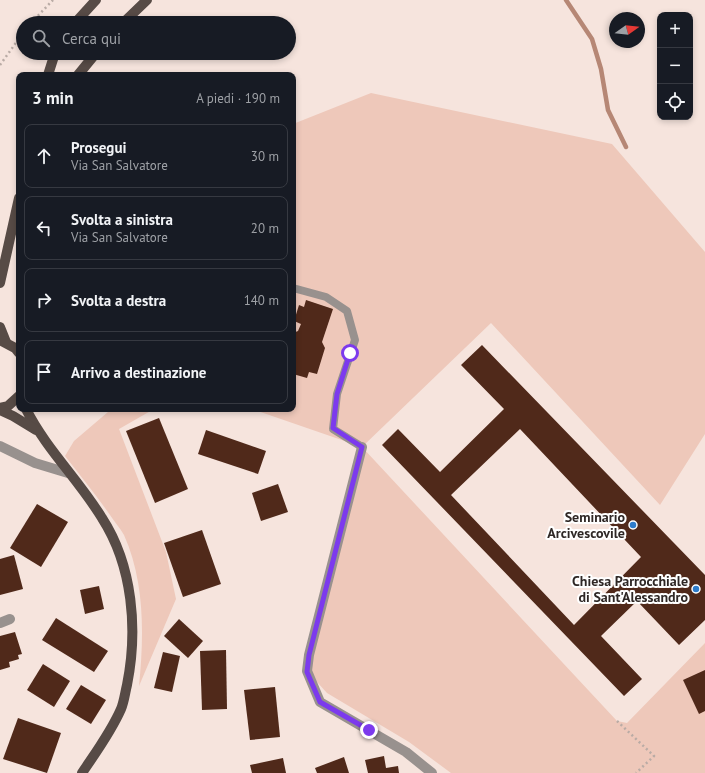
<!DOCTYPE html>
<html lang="it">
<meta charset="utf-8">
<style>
:root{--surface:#171b24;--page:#242831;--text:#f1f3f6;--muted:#9ea1a6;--line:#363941}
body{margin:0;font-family:"PT Sans",sans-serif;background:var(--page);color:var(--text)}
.controls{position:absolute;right:12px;top:12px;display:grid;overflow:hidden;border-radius:8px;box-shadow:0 2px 6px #0003}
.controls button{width:36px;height:36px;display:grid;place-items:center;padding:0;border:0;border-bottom:1px solid var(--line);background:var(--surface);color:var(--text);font:20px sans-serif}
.compass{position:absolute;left:609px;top:12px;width:36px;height:36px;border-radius:50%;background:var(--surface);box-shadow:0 2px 6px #0003;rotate:75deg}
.stop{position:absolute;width:12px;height:12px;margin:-9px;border:3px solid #7c3aed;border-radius:50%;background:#fff}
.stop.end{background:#7c3aed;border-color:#fff;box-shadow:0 1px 4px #0008}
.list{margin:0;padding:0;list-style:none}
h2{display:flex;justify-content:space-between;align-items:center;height:52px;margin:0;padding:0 16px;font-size:17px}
h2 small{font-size:13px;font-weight:400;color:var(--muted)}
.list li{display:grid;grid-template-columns:26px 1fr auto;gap:12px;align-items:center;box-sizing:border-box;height:64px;margin:0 8px 8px;padding:0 8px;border:1px solid var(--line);border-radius:8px}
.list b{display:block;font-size:15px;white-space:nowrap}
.list p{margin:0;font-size:13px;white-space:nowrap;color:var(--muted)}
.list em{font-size:13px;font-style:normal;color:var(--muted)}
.icon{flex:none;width:22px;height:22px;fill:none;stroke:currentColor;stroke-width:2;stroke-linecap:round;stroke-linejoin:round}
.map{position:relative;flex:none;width:705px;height:773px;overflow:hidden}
.search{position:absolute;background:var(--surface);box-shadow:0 2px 6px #0003;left:16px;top:16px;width:280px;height:44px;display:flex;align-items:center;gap:10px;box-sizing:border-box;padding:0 14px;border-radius:22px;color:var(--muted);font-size:15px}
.panel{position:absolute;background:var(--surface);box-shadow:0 2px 6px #0003;left:16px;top:72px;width:280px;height:340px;border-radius:8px}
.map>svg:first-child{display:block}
.green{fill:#eec8ba}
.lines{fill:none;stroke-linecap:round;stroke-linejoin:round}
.stream{stroke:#b68775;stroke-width:4.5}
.building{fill:#50291a;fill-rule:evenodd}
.path{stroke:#b9aba5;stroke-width:2.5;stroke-dasharray:2 3;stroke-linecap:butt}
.lane{stroke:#98918e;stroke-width:8}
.street{stroke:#98918e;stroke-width:10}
.primary{stroke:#574b46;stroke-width:10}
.route{stroke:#7c3aed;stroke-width:5}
.poi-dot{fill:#2d7ccc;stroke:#fff;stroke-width:1.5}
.labels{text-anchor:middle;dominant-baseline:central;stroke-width:4;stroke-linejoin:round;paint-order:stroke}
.poi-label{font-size:14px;font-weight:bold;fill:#2e2725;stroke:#fff;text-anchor:end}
</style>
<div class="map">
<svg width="705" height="773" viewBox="0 0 705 773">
<rect width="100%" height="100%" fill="#f6e4dd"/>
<g class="green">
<polygon points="371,93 612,144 705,252 705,434 660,505 491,323 362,447 617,721 627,723 705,643 705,773 451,773 409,742 327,693 307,671 362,447 252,409 293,409 293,124"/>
<path d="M109,409H154L119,429L166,552L176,599L139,686C144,636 145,582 124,535C120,528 114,521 110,515C96,495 80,475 65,456L74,441L108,412Z"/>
</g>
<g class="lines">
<polyline class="stream" points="566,0 592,39 601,69 608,110 626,147"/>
</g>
<g class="building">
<polygon points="306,300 333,309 322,342 325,348 317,374 309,372 307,378 293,374 293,333 298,331 301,324 294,321 299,305 304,307"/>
<path d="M482,345L705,575V620L679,645L637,601L601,636L642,679L624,696L382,445L398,429L440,472L504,409L461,365ZM520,429L641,557L574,625L451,495Z"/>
<polygon points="159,418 188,489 155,503 126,431"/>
<polygon points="206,430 266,451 258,474 198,454"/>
<polygon points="278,484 288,512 261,521 252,493"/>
<polygon points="37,504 68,522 41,567 10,548"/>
<polygon points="202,530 221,584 183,597 164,543"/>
<polygon points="14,555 23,589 0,595 0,559"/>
<polygon points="99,586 104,609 85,614 80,590"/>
<polygon points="56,618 108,651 94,672 42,640"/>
<polygon points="179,619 203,641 188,658 164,636"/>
<polygon points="15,632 22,654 18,655 19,659 9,662 10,667 0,670 0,636"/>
<polygon points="226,650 227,709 202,710 200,651"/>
<polygon points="163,652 180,656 172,692 154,688"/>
<polygon points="43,664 70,681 54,707 27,690"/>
<polygon points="705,670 705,711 699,714 683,680"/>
<polygon points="81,685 106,700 91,724 66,709"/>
<polygon points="275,687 280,737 250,740 244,690"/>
<polygon points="18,718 61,733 47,773 3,759"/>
<polygon points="384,756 386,768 398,766 399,773 368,773 365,760"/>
<polygon points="344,757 349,773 317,773 315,768"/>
<polygon points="283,758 286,773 252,773 250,765"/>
</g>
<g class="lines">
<g class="path">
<polyline points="31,23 53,0"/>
<polyline points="0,65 23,33"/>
<polyline points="617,721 654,756 636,773"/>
</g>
<polyline class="lane" points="293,288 326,297 347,311 355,340 337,394 333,429 362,447"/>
<g class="street">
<polyline points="0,446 35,463 68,473"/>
<polyline points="362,447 309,655 307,671 320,702 406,752 432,773"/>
<polyline points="0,623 10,619"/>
</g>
<g class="primary">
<polyline points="75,23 96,0"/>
<polyline points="123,23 147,0"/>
<polyline points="48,75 55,53"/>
<polyline points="78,75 96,53"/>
<polyline points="0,283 19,198"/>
<polyline points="0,327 6,342"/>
<polyline points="0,340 15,348 19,353"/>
<polyline points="0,408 8,406 19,396"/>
<path d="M26,409C46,449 79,480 102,518C133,566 138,630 127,685C125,693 124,702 121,709C111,732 96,752 82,773"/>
<polyline points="0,410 13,416 36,430"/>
</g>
</g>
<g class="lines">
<polyline class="route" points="350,353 337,394 333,428 362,447 309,655 307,672 320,702 369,730"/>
</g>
<g class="poi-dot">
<circle cx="633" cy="525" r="4"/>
<circle cx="696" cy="589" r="4"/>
</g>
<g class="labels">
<g class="poi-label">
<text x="625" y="517">Seminario<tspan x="625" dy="16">Arcivescovile</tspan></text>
<text x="688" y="581">Chiesa Parrocchiale<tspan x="688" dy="16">di Sant'Alessandro</tspan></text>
</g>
</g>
</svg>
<div class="controls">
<button>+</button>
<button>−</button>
<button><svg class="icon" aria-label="locate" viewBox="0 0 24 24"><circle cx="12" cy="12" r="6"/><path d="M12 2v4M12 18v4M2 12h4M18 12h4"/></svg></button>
</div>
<svg class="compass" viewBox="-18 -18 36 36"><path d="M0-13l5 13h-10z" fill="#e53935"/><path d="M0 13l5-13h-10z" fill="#9ea1a6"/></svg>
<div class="stop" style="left:350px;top:353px"></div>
<div class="stop end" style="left:369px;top:730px"></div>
<div class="search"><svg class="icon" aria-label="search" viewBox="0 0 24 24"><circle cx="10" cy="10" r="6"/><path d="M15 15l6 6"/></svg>Cerca qui</div>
<section class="panel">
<h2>3 min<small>A piedi · 190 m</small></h2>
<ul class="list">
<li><svg class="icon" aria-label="ahead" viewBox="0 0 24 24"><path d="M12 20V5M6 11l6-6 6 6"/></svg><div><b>Prosegui</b><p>Via San Salvatore</p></div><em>30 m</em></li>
<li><svg class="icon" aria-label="left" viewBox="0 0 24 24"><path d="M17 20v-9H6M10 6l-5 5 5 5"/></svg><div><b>Svolta a sinistra</b><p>Via San Salvatore</p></div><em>20 m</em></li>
<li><svg class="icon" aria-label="right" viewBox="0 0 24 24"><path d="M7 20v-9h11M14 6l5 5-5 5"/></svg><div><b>Svolta a destra</b></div><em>140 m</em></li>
<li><svg class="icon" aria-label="arrive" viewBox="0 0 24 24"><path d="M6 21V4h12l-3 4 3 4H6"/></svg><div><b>Arrivo a destinazione</b></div></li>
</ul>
</section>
</div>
